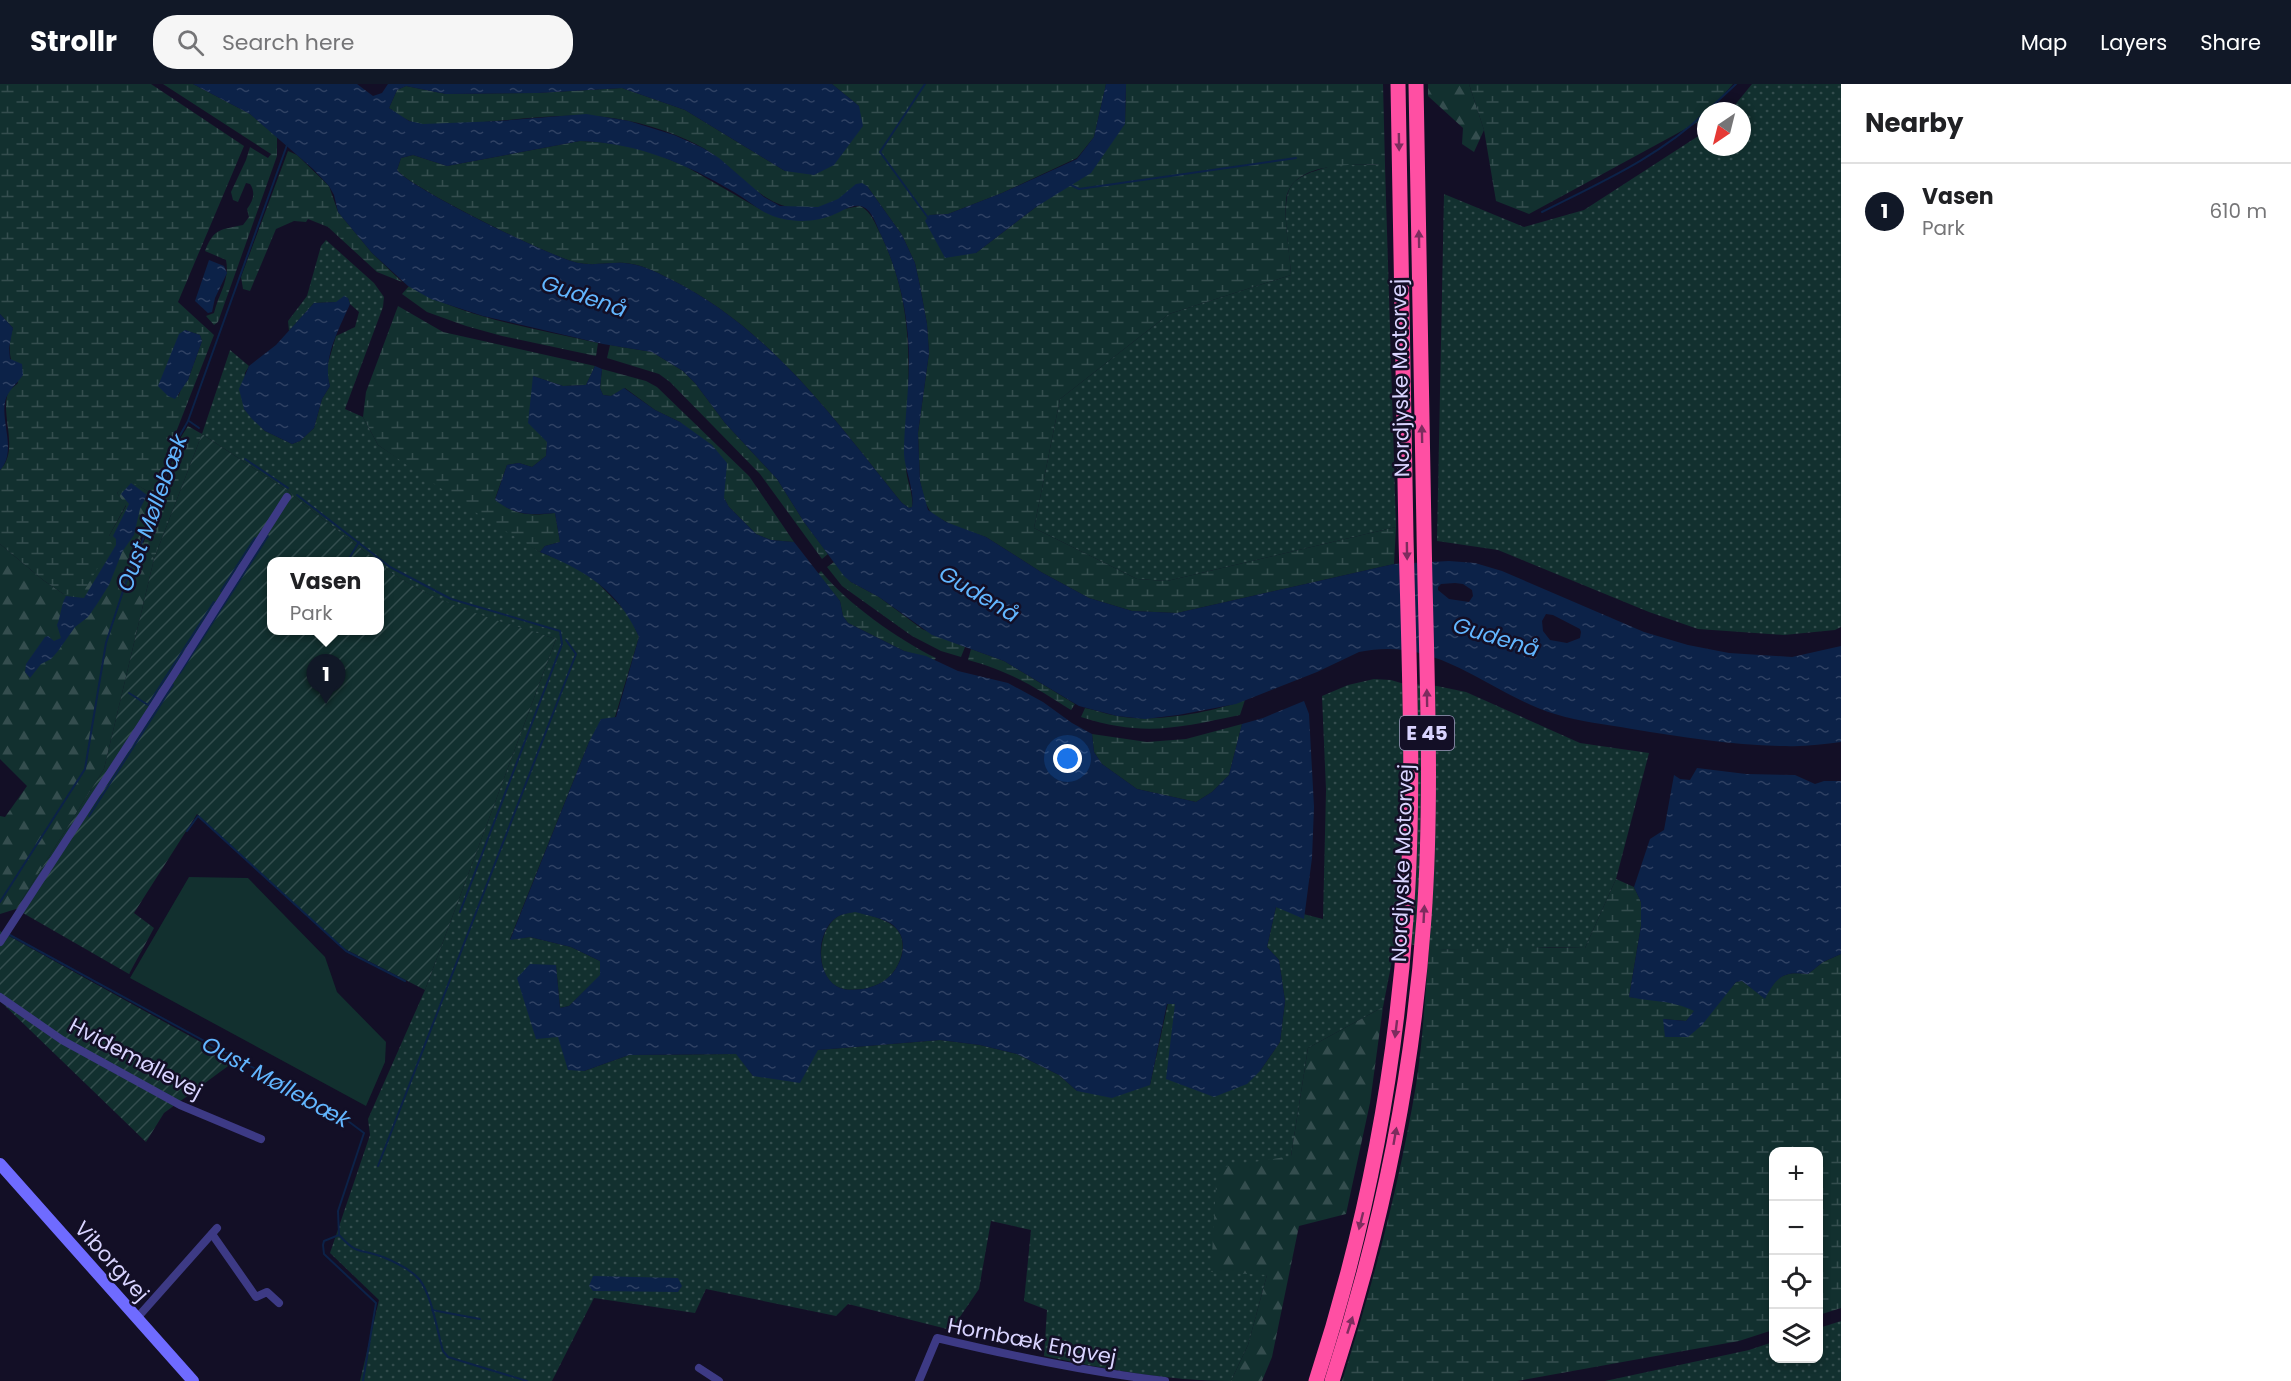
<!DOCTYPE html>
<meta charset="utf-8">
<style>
:root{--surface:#fff;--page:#f6f6f6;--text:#202124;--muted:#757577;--line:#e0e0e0;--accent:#111827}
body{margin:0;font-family:Poppins,sans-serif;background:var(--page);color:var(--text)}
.controls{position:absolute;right:18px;bottom:18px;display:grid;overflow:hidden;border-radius:12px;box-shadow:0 3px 9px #0003}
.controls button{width:54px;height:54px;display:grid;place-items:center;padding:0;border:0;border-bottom:2px solid var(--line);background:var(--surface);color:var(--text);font:30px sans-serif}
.compass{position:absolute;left:1697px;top:18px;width:54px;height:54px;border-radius:50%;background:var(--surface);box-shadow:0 3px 9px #0003;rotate:215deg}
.you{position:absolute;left:1068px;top:675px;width:21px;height:21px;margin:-15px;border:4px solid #fff;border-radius:50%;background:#1a73e8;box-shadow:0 0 0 9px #1a73e833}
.badge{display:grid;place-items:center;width:39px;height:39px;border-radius:50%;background:var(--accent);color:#fff;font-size:20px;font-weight:700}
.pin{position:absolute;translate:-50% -50px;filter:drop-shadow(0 2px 3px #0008)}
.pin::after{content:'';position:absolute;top:32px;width:21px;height:18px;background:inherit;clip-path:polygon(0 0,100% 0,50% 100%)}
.popup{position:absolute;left:267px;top:473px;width:117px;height:78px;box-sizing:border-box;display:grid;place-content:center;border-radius:12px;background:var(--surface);filter:drop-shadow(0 2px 4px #0005);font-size:20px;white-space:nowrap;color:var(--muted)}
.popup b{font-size:22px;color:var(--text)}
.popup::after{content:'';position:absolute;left:50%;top:100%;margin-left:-12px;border:12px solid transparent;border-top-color:var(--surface)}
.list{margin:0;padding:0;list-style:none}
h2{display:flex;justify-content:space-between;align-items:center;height:78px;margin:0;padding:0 24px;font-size:26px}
h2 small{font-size:20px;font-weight:400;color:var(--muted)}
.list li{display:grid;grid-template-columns:39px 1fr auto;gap:18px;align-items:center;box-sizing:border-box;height:96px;padding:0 24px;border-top:2px solid var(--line)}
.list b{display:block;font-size:22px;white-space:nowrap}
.list p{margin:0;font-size:20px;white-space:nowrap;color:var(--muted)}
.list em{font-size:20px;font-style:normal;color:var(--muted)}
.icon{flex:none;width:33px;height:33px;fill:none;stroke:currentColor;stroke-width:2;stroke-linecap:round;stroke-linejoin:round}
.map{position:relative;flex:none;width:1841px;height:1297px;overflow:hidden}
header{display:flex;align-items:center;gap:36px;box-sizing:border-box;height:84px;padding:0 30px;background:var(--accent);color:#fff}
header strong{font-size:28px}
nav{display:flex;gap:33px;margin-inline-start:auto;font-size:21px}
.search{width:420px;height:54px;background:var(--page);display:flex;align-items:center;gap:15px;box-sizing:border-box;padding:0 21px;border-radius:24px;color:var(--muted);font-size:22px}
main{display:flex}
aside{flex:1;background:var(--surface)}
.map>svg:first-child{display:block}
.grass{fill:url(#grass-dots)}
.forest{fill:url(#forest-firs)}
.wetland{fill:url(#wetland-marsh);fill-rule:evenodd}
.garden{fill:url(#garden-furrows)}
.pitch{fill:#12302f}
.water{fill:url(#water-ripples);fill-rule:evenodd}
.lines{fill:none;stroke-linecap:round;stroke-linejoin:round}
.stream{stroke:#0c2248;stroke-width:2}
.street{stroke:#3d3a85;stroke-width:8}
.secondary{stroke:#6f6bff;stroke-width:12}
.highway{stroke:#ff4fa3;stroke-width:15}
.oneway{fill:#7d2c5e}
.labels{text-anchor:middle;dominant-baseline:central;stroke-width:5;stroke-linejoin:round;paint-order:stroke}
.shield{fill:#130f26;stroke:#9e99be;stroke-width:1.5}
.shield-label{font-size:20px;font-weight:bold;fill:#d9d4ff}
.street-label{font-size:21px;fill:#d9d4ff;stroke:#130f26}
.water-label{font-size:22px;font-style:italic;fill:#62b6ff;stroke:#130f26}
</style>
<header>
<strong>Strollr</strong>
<div class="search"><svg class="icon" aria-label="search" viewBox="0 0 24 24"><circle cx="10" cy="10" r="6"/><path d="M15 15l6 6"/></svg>Search here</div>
<nav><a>Map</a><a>Layers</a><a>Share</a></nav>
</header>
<main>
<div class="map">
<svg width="1841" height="1297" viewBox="0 0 1841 1297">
<defs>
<pattern id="grass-dots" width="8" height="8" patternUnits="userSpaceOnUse" patternTransform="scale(1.5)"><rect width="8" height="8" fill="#12302f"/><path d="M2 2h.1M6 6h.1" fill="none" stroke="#344d4e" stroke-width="1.8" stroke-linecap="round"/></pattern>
<pattern id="forest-firs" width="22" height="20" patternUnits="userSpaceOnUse" patternTransform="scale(1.5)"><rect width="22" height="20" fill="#12302f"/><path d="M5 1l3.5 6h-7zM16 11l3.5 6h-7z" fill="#344d4e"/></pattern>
<pattern id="wetland-marsh" width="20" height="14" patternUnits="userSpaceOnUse" patternTransform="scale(1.5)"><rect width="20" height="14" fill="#12302f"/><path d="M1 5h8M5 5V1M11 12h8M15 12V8" fill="none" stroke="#344d4e"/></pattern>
<pattern id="garden-furrows" width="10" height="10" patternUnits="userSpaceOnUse" patternTransform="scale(1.5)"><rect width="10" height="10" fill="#12302f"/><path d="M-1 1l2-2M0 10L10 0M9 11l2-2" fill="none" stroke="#344d4e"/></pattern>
<pattern id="water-ripples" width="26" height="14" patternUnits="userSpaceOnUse" patternTransform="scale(1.5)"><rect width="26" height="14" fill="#0c2248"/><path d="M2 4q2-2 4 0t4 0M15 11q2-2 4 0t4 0" fill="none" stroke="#2f4163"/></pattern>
</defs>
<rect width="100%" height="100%" fill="#130f26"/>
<g class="grass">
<polygon points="1752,0 1841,0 1841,543 1835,546 1784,551 1698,545 1649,528 1498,466 1437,457 1444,110 1524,143 1584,126 1706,47 1706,63 1742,63 1742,27 1730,27"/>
<path d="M1334,81H1385L1396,443L1167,497L1137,495L1034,444L1060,315L1169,230L1291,191C1290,170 1280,119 1291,102C1300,89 1320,86 1334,81Z"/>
<path d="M326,156L374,199L384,213L383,223L345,325L363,333L378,361L540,468L574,482L597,498L629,531L639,553L615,633L589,658L510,855L530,853L571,863L600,877L601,891L569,922L560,924L556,881L558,953L584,987L629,971L737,970L753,992L818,966L940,956L980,961L1017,970L1059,991L1077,1007L1150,1001L1168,919L1175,920L1260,987L1280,958L1285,917L1279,876L1267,863L1276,823L1323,835L1326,706L1322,612L1348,601L1374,595L1391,596L1401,599L1437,602L1466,608L1580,659L1649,669L1616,795L1585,864L1549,863L1495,866L1429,865L1396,856L1383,923L1308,964L1291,1072L1267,1191L1248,1261L1231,1297C1168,1297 1105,1285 1044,1272L1047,1226L1024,1217L1031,1146L991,1137L979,1205L951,1246L848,1220L836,1232L706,1205L695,1229L594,1214L552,1297H360L379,1216L330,1169L370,1051L368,1035L425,906L556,555C495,536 431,520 380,480V478L377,477L285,405L202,350L230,266L249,282L245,289L244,325L265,347L292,360L300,357L314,344L322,315L330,302L326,286L336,252L355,243L359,228L350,220L348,214L337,218L314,219L289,247L288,237L307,212L321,162Z"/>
<path d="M855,827C866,831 879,833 889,839C910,851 904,876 891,891C883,899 874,903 863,905C854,906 844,907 836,902C815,889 817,847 837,833C841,830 849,829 855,827Z"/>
<polygon points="1841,1237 1841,1297 1605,1297 1749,1266 1773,1258 1774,1274 1818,1274 1819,1244"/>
</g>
<g class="forest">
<polygon points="1428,0 1469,0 1484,46 1474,68 1462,60 1463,44 1428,12"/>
<polygon points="128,395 157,413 140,455 154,475 104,685 16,825 0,830 0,732 5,733 27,702 0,675 0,460 43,496 65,511 109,452 126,422 117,409"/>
<polygon points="1383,923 1370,1019 1346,1130 1299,1142 1272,1273 1262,1297 1231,1297 1248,1261 1267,1191 1211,1188 1217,1084 1291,1072 1308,964"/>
</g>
<g class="wetland">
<path d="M0,0H151L244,62L178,218L214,251L171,361L157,413L129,396L117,409L126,421L109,452L112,461L83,508L65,511L43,496L0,460V386C20,366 0,331 8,309C10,305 15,302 18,299C11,279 6,264 13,244L0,230ZM185,246L200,251L202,257L188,296L182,302L178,314Z"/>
<path d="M163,0H193L250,30L277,53V72L218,238L214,241L206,232L214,229C219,209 230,196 226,176L205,167C214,144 220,146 243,141L249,133L247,125C253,117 256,109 250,100L246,99L238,118L233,116L231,108L246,76L250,63L268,74L271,70Z"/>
<path d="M832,0H1106L1094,53L1077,74L1002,109L948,130L929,131L976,169L1036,123L1125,40L1126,0H1383L1385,81C1356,81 1290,76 1286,117C1284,137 1290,171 1291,191L1169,230L1060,315L1034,444L1137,495L1167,497L1396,443L1394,480L1177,529L1132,527L1089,514L1041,488L986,453L953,442L931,429L925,418L920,397L918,349L929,269L927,240L920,202L915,179L902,151L867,102C852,109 834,121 817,124C765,132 744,89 705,65C682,52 654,42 629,37C577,25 523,36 470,39C453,40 433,43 416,39C406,37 397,29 389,24L397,6L406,2L446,10L537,9L622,4L685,26L785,87L859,22Z"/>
<polygon points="1469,0 1733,0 1709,27 1706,27 1700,37 1529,130 1496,117 1484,46"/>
<path d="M580,57L599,58L635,63L651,68L685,82L765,128L844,125L860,122C872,128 875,140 881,151C919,231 907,298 906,383C906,396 914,410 912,423L909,424L902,419C834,335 768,242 668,194C655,187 639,180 625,179C610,178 594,182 579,179C556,176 409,103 397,86L401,74L413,71L447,82Z"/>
<polygon points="288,67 297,71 329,102 338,128 372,169 402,198 377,188 328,143 308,135 306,138 294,137 276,145 250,207 243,205 241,193"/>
<path d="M409,202C466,235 534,244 598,259L596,272L502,252L466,242L427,228L402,210Z"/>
<path d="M398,222L443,248L595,282L586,301L563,302L533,292L547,358L546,372L532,383L519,379L507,381L495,415C515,432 530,432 555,429L560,458L545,462L540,468L481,432L378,361L363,333L366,308Z"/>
<polygon points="610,261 652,268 683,287 695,299 725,339 777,395 804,438 828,470 822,475 760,390 670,298 659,290 607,274"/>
<polygon points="602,285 646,297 657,303 749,392 794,458 771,456 756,450 729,423 724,414 724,403 680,338 655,326 625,304 611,312 603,311 600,304"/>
<polygon points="188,342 202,350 154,475 143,460 166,401 176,361"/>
<polygon points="834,478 851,498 879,513 922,545 965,563 961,573 941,567 912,552 842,502 827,483"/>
<path d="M821,487C846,519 899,556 936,574L934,576L904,567L848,539L843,532L840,517L818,490Z"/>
<path d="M971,565L1004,577L1075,620L1071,626C1036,604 1010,587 968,576Z"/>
<path d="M1245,616L1240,631C1177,644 1144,653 1081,633L1085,624C1095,626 1106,630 1117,632C1154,639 1210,629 1245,616Z"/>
<polygon points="1242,640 1229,691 1212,708 1196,718 1137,705 1102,680 1094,668 1092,650 1147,658 1186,655"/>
<path d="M1616,795L1634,803L1641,818V842L1629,913L1676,918L1695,926L1686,937L1663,935L1688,953L1736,898L1742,897L1765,914C1776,893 1783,887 1808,890L1823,878L1841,870V1224L1819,1231L1818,1068H1774L1773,1246L1739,1257L1517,1297H1342C1373,1200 1399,1102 1416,1001C1423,956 1425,911 1429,865C1481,866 1533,862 1585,864Z"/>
</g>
<g class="garden">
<path d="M202,350L285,405L377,477L272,478V546H380V480C431,520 495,535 556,555L425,906L343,864L197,730L134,829L154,844L129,890L16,825L104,685L154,475Z"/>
<polygon points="0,847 235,977 164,1029 146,1058 0,917"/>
</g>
<polygon class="pitch" points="189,793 248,794 325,873 337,908 386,958 385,978 366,1022 130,894"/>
<g class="water">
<path d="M193,0H357L373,12L382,9L388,0H832L859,22L863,42L834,81L814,91L785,87L685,26L622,4L537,9L446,10L406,2L397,6L389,24L409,37L423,40L500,37L586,30L629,37L674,51L703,64L719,74L764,113L780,122L818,123L838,115L856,100L862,99L867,102L902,151L915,179L920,202L927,240L929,269L918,349L920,397L928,426L946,438L986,453L1041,488L1089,514L1132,527L1177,529L1394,480L1449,477L1475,479L1502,487L1644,548L1688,561L1729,569L1792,573L1841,562V658C1823,660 1804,663 1786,662C1735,662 1682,653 1632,645C1606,640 1580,638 1555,630C1487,609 1438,551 1359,568L1317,588L1236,620L1178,631L1145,635L1117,632L1079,622L1004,577L932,551L879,513L851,498L844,492L804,438L777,395L725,339L695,299L683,287L652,268L603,260L483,232L431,215L408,202L372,169L338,128L334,111L329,102L313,85L250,30ZM580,57C637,59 685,79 734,108C744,114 754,122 764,128C785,139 813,140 835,130C842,127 852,120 860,122C872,124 876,141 881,151C900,191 909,234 909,278C909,309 904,339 904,370C905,387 915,407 912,423L909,424L902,419C834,335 768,242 668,194C655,187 639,180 624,179C610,178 594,182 579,179C556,176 408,103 397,86L401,74L413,71L447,82ZM1455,499L1463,500L1472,506L1473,512L1469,518L1449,515L1438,506V503L1441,500ZM1546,530L1553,531L1580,545L1581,548L1580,554L1567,559L1550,556L1543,547L1542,537Z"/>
<polygon points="1106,0 1126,0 1125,40 1091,89 1036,123 976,169 945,174 925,137 929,131 948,130 1002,109 1077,75 1094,53"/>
<polygon points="209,176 224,182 227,189 215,214 212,228 208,229 195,217"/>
<path d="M344,212L348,214L350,220C339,245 322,275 330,302L322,315L314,344L300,357L292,360L265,347L252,335L244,325L239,305L249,282L276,261L314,219L336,218Z"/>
<path d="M0,230L13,244L9,264L10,275L22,280L23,291C17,300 7,307 5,318C1,339 17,369 0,386Z"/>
<polygon points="185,246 200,251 202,257 188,296 175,315 168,312 158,302 179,250"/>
<path d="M595,282L602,285L600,304L603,311L611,312L624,304L655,326L680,338L712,361L727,379L724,414L729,423L756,450L771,456L794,458L840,517L843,532L848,539L904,567L926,572L958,587L1008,599L1043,618L1072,639L1092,650L1094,668L1102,680L1137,705L1196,718L1212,708L1229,691L1242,640L1263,634L1304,617L1309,630L1314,723L1312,774L1304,835L1276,823L1267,863L1279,876L1285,917L1280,958L1260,987L1247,1000L1214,1013L1166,995L1175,920H1167L1150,1001L1112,1014L1077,1007L1059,991L1017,970L980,961L940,956L818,966L800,999L753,992L736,970L629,971L584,987L568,986L558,953L536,955L517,894L530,880L556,881L560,924L569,922L600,891V877L571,863L530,853L510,856L589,658L601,635L616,633L639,553C618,506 586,487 540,468L545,462L560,458L555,429C530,431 516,432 495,416L507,381L519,379L532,383L546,372L547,358L528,339L533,292L563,302L586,301ZM855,828C866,831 879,833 890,839C910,852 904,876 891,891C883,899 874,903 863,905C854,906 844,907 836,902C815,888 816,847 837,833C842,830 850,829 855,828Z"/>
<path d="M131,399L147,411L140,425L134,451L122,468L109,501L97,520L88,533L75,543L58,567L51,575L41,580L30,594L25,588L26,580L45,553L48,552L54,557L61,554L57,541C61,532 61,520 66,512L84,514L116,461V455L113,452L129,420L121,410Z"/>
<path d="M1697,684L1746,690L1795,691L1815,700L1824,697H1841V870L1823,878L1808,890C1783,887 1776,893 1765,915L1742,897L1736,898L1702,941L1688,953H1665L1663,935L1686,937L1694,927C1672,916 1652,918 1629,913L1641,842V818L1634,803L1650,755L1664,746L1674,691L1680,695L1690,696Z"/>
<polygon points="593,1192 678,1194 682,1202 678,1208 593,1207 589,1202"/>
</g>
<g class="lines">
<g class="stream">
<polyline points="925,0 880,68 929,135"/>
<polyline points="1707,27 1736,0"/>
<polyline points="1071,101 1079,105 1296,74"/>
<path d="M1542,128C1599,99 1659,73 1706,28"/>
<polyline points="189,337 199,344"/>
<polyline points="245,375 288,404"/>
<polyline points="297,411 390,483 451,515 560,547 562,560 460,828"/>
<polyline points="347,478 359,458"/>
<polyline points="221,507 255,454"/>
<polyline points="180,589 268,452"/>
<polyline points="129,609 148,621 214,518"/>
<polyline points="89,732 173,601"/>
<polyline points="187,747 198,732 346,867 405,897"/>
<polyline points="0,818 85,685 106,559 125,501 159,415 175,360 188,337 287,61"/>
<polyline points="8,850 340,1031 364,1049 338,1127 339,1151 324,1157 323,1161 324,1170 376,1219 363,1297"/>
<polyline points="378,1082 576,570 566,556"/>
<path d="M339,1151C358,1172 360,1164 383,1173C395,1178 411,1186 419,1195C432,1211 437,1247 443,1267L448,1273L527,1297"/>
<polyline points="432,1226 480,1235"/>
</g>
<g class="street">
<polyline points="0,858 173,592 287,413"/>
<polyline points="0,913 62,956 180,1021 261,1055"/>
<polyline points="212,1150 256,1213 267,1208 279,1219"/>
<polyline points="137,1234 217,1144"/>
<polyline points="699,1284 719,1297"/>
<path d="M919,1297L937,1254C1012,1272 1087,1288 1165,1297"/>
</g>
<polyline class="secondary" points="0,1080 193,1297"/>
<g class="highway">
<path d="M1316,1297C1365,1147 1395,992 1406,834C1415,708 1409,580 1406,453C1404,302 1401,151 1398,0"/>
<path d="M1332,1297C1381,1147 1413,992 1424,834C1433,706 1426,576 1424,447C1421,298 1419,149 1416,0"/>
</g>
</g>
<defs><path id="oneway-solid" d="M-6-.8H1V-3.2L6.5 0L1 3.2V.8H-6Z" transform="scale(1.5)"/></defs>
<g class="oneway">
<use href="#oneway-solid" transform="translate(1399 58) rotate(89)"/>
<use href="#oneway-solid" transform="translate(1419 155) rotate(-91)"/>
<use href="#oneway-solid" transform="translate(1422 350) rotate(-91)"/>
<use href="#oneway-solid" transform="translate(1407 467) rotate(89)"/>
<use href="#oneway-solid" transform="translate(1427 614) rotate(-91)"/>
<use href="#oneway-solid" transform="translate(1424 830) rotate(-87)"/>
<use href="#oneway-solid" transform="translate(1396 945) rotate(97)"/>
<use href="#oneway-solid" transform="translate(1395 1052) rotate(-80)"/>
<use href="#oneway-solid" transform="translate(1361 1137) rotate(104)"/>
<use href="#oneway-solid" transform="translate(1350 1241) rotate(-72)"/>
</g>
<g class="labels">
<rect class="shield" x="1400" y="632" width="54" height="34" rx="4.5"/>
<g class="shield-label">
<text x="1427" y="649">E 45</text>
</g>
<g class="street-label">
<text transform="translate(1400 294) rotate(-91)">Nordjyske Motorvej</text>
<text transform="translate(1402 779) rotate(-88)">Nordjyske Motorvej</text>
<text transform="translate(136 974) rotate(28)">Hvidemøllevej</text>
<text transform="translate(112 1177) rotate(48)">Viborgvej</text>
<text transform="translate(1032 1257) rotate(11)">Hornbæk Engvej</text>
</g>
<g class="water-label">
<text transform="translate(584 212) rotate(19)">Gudenå</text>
<text transform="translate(152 429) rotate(-70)">Oust Møllebæk</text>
<text transform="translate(979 510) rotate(31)">Gudenå</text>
<text transform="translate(1496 553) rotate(17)">Gudenå</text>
<text transform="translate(276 998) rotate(29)">Oust Møllebæk</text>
</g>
</g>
</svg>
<div class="controls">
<button>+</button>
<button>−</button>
<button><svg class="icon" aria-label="locate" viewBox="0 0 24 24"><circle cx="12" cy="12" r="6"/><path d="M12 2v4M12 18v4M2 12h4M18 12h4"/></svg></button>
<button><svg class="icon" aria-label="layers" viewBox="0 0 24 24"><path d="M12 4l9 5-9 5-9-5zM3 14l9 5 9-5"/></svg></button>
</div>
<svg class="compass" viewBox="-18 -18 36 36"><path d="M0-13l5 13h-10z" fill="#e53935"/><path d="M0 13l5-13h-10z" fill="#757577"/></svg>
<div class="you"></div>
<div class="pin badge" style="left:326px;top:620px">1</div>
<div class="popup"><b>Vasen</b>Park</div>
</div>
<aside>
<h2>Nearby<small></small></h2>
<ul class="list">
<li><span class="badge">1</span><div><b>Vasen</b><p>Park</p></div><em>610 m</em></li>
</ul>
</aside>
</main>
